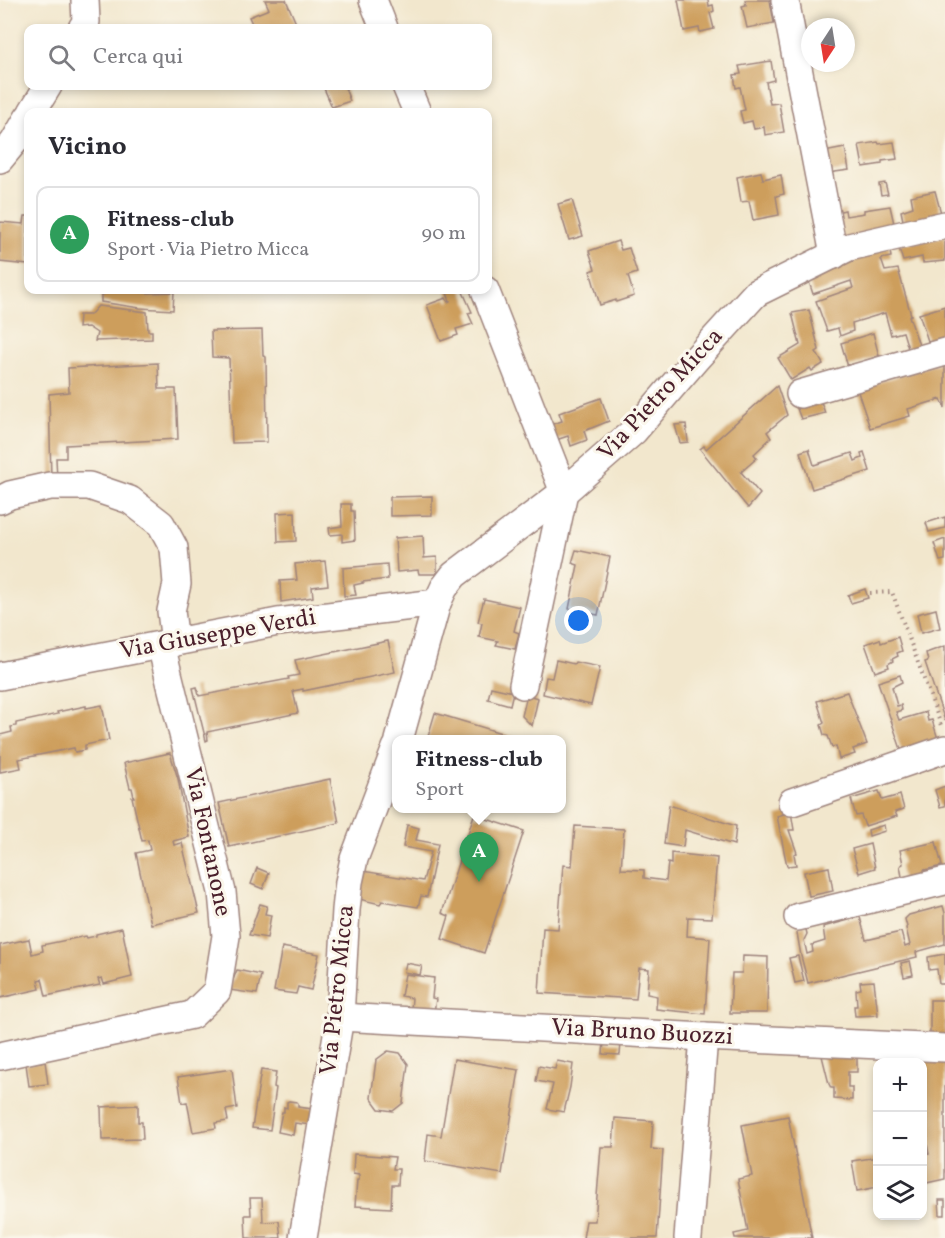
<!DOCTYPE html>
<html lang="it">
<meta charset="utf-8">
<style>
:root{--surface:#fff;--page:#f7f7f7;--text:#2b2b33;--muted:#7c7c81;--line:#e1e1e2;--accent:#d1495b}
body{margin:0;font-family:Vollkorn,serif;background:var(--page);color:var(--text)}
.controls{position:absolute;right:18px;bottom:18px;display:grid;overflow:hidden;border-radius:12px;box-shadow:0 3px 9px #0003}
.controls button{width:54px;height:54px;display:grid;place-items:center;padding:0;border:0;border-bottom:2px solid var(--line);background:var(--surface);color:var(--text);font:30px sans-serif}
.compass{position:absolute;left:801px;top:18px;width:54px;height:54px;border-radius:50%;background:var(--surface);box-shadow:0 3px 9px #0003;rotate:192deg}
.you{position:absolute;left:579px;top:621px;width:21px;height:21px;margin:-15px;border:4px solid #fff;border-radius:50%;background:#1a73e8;box-shadow:0 0 0 9px #1a73e833}
.badge{display:grid;place-items:center;width:39px;height:39px;border-radius:50%;background:var(--accent);color:#fff;font-size:20px;font-weight:700}
.pin{position:absolute;translate:-50% -50px;filter:drop-shadow(0 2px 3px #0008)}
.pin::after{content:'';position:absolute;top:32px;width:21px;height:18px;background:inherit;clip-path:polygon(0 0,100% 0,50% 100%)}
.popup{position:absolute;left:392px;top:735px;width:174px;height:78px;box-sizing:border-box;display:grid;place-content:center;border-radius:12px;background:var(--surface);filter:drop-shadow(0 2px 4px #0005);font-size:20px;white-space:nowrap;color:var(--muted)}
.popup b{font-size:22px;color:var(--text)}
.popup::after{content:'';position:absolute;left:50%;top:100%;margin-left:-12px;border:12px solid transparent;border-top-color:var(--surface)}
.list{margin:0;padding:0;list-style:none}
h2{display:flex;justify-content:space-between;align-items:center;height:78px;margin:0;padding:0 24px;font-size:26px}
h2 small{font-size:20px;font-weight:400;color:var(--muted)}
.list li{display:grid;grid-template-columns:39px 1fr auto;gap:18px;align-items:center;box-sizing:border-box;height:96px;margin:0 12px 12px;padding:0 12px;border:2px solid var(--line);border-radius:12px}
.list b{display:block;font-size:22px;white-space:nowrap}
.list p{margin:0;font-size:20px;white-space:nowrap;color:var(--muted)}
.list em{font-size:20px;font-style:normal;color:var(--muted)}
.icon{flex:none;width:33px;height:33px;fill:none;stroke:currentColor;stroke-width:2;stroke-linecap:round;stroke-linejoin:round}
.map{position:relative;flex:none;width:945px;height:1238px;overflow:hidden}
.search{position:absolute;background:var(--surface);box-shadow:0 3px 9px #0003;left:24px;top:24px;width:468px;height:66px;display:flex;align-items:center;gap:15px;box-sizing:border-box;padding:0 21px;border-radius:12px;color:var(--muted);font-size:22px}
.panel{position:absolute;background:var(--surface);box-shadow:0 3px 9px #0003;left:24px;top:108px;width:468px;height:186px;border-radius:12px}
.map>svg:first-child{display:block}
.building{fill:#cd9e5b}
.lines{fill:none;stroke-linecap:round;stroke-linejoin:round}
.minor-casing{stroke:#9e837c;stroke-width:30}
.path{stroke:#9e837c;stroke-width:4;stroke-dasharray:1.5 4.5;stroke-linecap:butt}
.minor{stroke:#fff;stroke-width:27}
.labels{text-anchor:middle;dominant-baseline:central;stroke-width:6;stroke-linejoin:round;paint-order:stroke}
.street-label{font-size:24px;fill:#4a1f2b;stroke:#fbf7ec}
</style>
<div class="map">
<svg width="945" height="1238" viewBox="0 0 945 1238">
<rect width="100%" height="100%" fill="#fbf7ec"/>
<filter id="ink" filterUnits="userSpaceOnUse"><feTurbulence type="fractalNoise" baseFrequency=".0167" numOctaves="2"/><feDisplacementMap in="SourceGraphic" scale="12" xChannelSelector="R" yChannelSelector="G"/><feConvolveMatrix kernelMatrix="1 2 1 2 8 2 1 2 1" color-interpolation-filters="sRGB"/></filter>
<filter id="wash" filterUnits="userSpaceOnUse"><feTurbulence type="fractalNoise" baseFrequency=".008" numOctaves="4" result="noise"/><feDisplacementMap in="SourceGraphic" scale="24" xChannelSelector="R" yChannelSelector="G"/><feGaussianBlur stdDeviation="1.35" result="paint"/><feColorMatrix in="noise" values="0 0 0 0 0 0 0 0 0 0 0 0 0 0 0 0 0 1.4 0 .05"/><feComposite in="paint" operator="in"/></filter>
<g filter="url(#wash)">
<rect width="100%" height="100%" fill="#f2e7cd"/>
<g id="blocks">
<g class="building">
<polygon points="265,0 286,0 298,28 254,28 249,17 269,9"/>
<polygon points="678,0 708,0 709,6 713,5 714,11 710,13 714,29 700,32 699,28 684,31"/>
<polygon points="745,0 770,0 774,23 747,28 742,6 746,5"/>
<polygon points="771,61 774,80 766,82 770,104 779,103 784,132 765,135 764,127 754,129 752,121 743,123 740,111 745,110 740,87 736,88 734,75 741,74 739,66"/>
<polygon points="323,86 351,86 345,88 350,101 332,107"/>
<polygon points="878,142 879,144 894,142 897,159 882,161 882,164 863,167 859,145"/>
<polygon points="845,148 849,170 828,173 824,152"/>
<polygon points="761,172 763,179 781,175 784,194 776,196 779,215 753,220 749,201 741,202 737,177"/>
<polygon points="885,183 888,194 881,195 879,184"/>
<polygon points="935,191 942,217 904,225 901,211 913,207 911,196"/>
<polygon points="572,200 583,236 569,240 558,204"/>
<polygon points="890,206 895,228 843,243 836,212 845,210 846,216 864,213 864,210"/>
<polygon points="25,216 28,216 28,265 0,262 0,222 24,224"/>
<polygon points="945,236 945,261 923,263 922,257 903,261 898,245"/>
<polygon points="618,241 621,250 629,248 637,273 628,276 634,296 616,302 616,300 600,305 590,271 595,269 589,251"/>
<polygon points="889,246 891,257 881,259 885,271 898,269 911,315 909,316 922,354 911,358 903,332 891,335 885,313 852,323 853,331 840,336 838,328 827,331 816,301 853,288 851,281 813,294 808,279 845,261"/>
<polygon points="106,290 120,290 148,293 174,292 173,310 140,308 101,302 101,295 106,294"/>
<polygon points="446,290 462,290 472,312 468,313 473,324 456,329 458,335 441,341 427,305 446,298 448,302 450,301"/>
<polygon points="98,306 147,312 148,331 152,331 152,339 95,341 97,333 88,327 78,328 79,315 90,315"/>
<polygon points="945,306 945,339 929,344 919,314"/>
<polygon points="809,310 819,350 816,352 823,364 812,371 810,368 791,380 778,358 800,345 792,313"/>
<polygon points="262,330 263,356 266,357 267,442 232,443 229,358 212,357 211,331"/>
<polygon points="873,333 879,356 848,367 841,343"/>
<polygon points="945,361 945,408 941,399 908,409 910,416 870,428 857,389"/>
<polygon points="158,363 159,389 176,389 178,439 66,445 66,458 56,458 57,479 51,479 49,394 69,392 68,368"/>
<polygon points="777,386 787,415 767,432 771,438 754,454 757,458 741,472 760,494 748,508 700,449 704,446 706,449"/>
<polygon points="601,398 609,421 584,431 587,440 571,446 568,436 553,441 547,426 562,421 559,413"/>
<polygon points="820,399 825,413 801,419 796,406"/>
<polygon points="686,424 688,442 680,443 675,425"/>
<polygon points="809,449 814,465 852,453 855,461 862,458 861,453 864,452 870,471 812,489 800,452"/>
<polygon points="432,496 432,515 390,516 390,497"/>
<polygon points="341,504 351,504 351,511 354,511 355,540 342,542 342,534 330,535 329,528 342,526"/>
<polygon points="295,512 296,541 278,542 277,513"/>
<polygon points="945,517 945,528 929,532 926,523"/>
<polygon points="423,536 424,558 437,557 437,574 419,574 418,570 397,572 395,538"/>
<polygon points="945,539 945,560 940,561 934,543"/>
<polygon points="576,550 610,557 598,615 569,609 578,565 572,563"/>
<polygon points="325,561 328,585 312,587 313,597 281,602 280,581 297,580 295,564"/>
<polygon points="387,564 388,579 362,582 363,583 354,585 356,595 344,596 343,568"/>
<polygon points="865,589 868,598 851,603 848,595"/>
<polygon points="484,599 520,607 514,631 519,633 515,649 496,645 498,641 479,637 482,623 478,622"/>
<polygon points="936,609 940,628 921,633 917,614"/>
<polygon points="898,637 902,651 897,653 898,656 892,659 893,661 888,664 889,667 875,672 865,644 880,639 881,643"/>
<polygon points="388,641 395,672 303,691 303,689 293,691 298,713 207,732 208,740 206,741 193,688 197,687 199,696 289,679 288,677 299,675 295,660"/>
<polygon points="945,646 945,721 925,662 928,661 926,653"/>
<polygon points="556,660 574,664 575,662 600,667 591,705 543,694 546,677 552,678"/>
<polygon points="900,675 902,682 892,687 897,706 901,705 902,710 896,712 899,720 926,712 928,721 932,720 939,742 904,758 878,682"/>
<polygon points="491,687 513,692 510,705 488,699"/>
<polygon points="847,692 867,744 853,749 855,754 839,759 836,746 832,747 828,736 824,735 821,725 824,723 817,701"/>
<polygon points="527,695 538,698 532,726 522,716"/>
<polygon points="102,705 109,740 85,745 85,750 75,752 74,748 19,759 21,768 0,772 0,735 12,732 11,727 16,726 16,723 58,714 57,712 86,706 86,708"/>
<polygon points="435,713 521,739 521,740 427,740"/>
<polygon points="170,753 178,779 189,837 173,841 174,845 182,843 199,913 151,924 136,853 150,850 148,840 142,841 132,797 134,797 132,788 130,788 124,763"/>
<polygon points="330,779 339,823 229,847 219,803"/>
<polygon points="945,786 945,806 940,807 935,790"/>
<polygon points="879,791 882,800 900,795 904,809 895,812 897,816 865,826 861,815 856,816 851,799"/>
<polygon points="669,805 736,826 734,845 685,830 683,847 664,844"/>
<polygon points="791,812 794,830 789,830 797,853 794,854 796,865 787,866 777,816"/>
<polygon points="474,815 524,831 484,953 442,939 449,916 442,913"/>
<polygon points="407,825 419,828 416,840 438,844 427,897 421,896 418,907 382,901 380,904 359,899 363,871 423,881 431,852 403,847"/>
<polygon points="884,825 885,831 869,836 868,830"/>
<polygon points="575,826 624,829 621,869 644,870 644,878 666,881 668,863 671,864 671,853 717,858 712,918 688,917 687,936 710,938 705,1014 656,1009 657,996 647,994 649,969 639,968 636,999 539,993 543,928 558,929 563,865 572,866"/>
<polygon points="936,842 942,866 924,870 925,878 903,882 900,866 903,864 900,850"/>
<polygon points="870,844 875,868 859,873 852,849"/>
<polygon points="829,867 833,891 809,896 804,872"/>
<polygon points="257,868 269,873 263,889 251,884"/>
<polygon points="260,904 267,906 265,914 271,915 267,938 249,935"/>
<polygon points="943,906 945,913 945,944 916,952 917,957 808,983 801,956 796,927 805,925 807,934 804,940 807,954 813,952 812,945 825,941 823,927 860,917 866,940 901,932 905,947 910,945 906,928 907,927 905,919 909,915"/>
<polygon points="122,928 132,977 104,984 102,978 98,979 100,985 46,996 42,979 38,980 40,989 0,998 0,945 29,939 32,954 43,951 42,945 86,936 87,938 96,936 96,934"/>
<polygon points="282,947 319,954 311,990 298,987 296,994 274,991"/>
<polygon points="945,954 945,984 939,984 937,969 929,970 928,957"/>
<polygon points="743,956 768,957 767,1013 730,1013 732,973 742,973"/>
<polygon points="798,956 804,981 795,983 789,958"/>
<polygon points="910,961 913,975 904,977 901,963"/>
<polygon points="406,963 422,966 420,975 404,972"/>
<polygon points="237,970 261,975 257,994 229,990"/>
<polygon points="405,974 434,978 432,998 436,999 434,1012 411,1010 412,998 401,996"/>
<polygon points="874,981 878,1015 855,1016 854,1006 857,1006 856,990 861,989 860,982"/>
<polygon points="930,1000 945,1000 945,1039 930,1038"/>
<polygon points="604,1042 621,1043 620,1055 603,1054"/>
<polygon points="388,1051 400,1053 408,1064 403,1103 393,1111 379,1109 371,1098 376,1060"/>
<polygon points="857,1051 857,1072 848,1072 848,1087 852,1087 852,1100 834,1099 834,1088 831,1088 829,1084 821,1052"/>
<polygon points="910,1052 945,1054 945,1179 922,1184 922,1155 929,1154 922,1120 922,1062 912,1062"/>
<polygon points="454,1059 519,1070 502,1174 425,1161 428,1134 441,1136"/>
<polygon points="45,1061 48,1084 29,1086 26,1064"/>
<polygon points="557,1061 573,1064 570,1087 564,1112 547,1109 553,1084 536,1081 539,1066 555,1069"/>
<polygon points="232,1069 237,1108 226,1110 228,1121 215,1123 216,1128 193,1132 187,1102 182,1103 178,1077"/>
<polygon points="261,1070 276,1072 274,1087 276,1088 270,1130 252,1128"/>
<polygon points="289,1101 297,1102 298,1103 298,1107 320,1110 318,1126 295,1123 293,1135 278,1132 282,1112 284,1112 284,1107 287,1108 287,1102"/>
<polygon points="138,1105 138,1122 142,1122 143,1139 102,1140 101,1107"/>
<polygon points="788,1116 812,1238 735,1238 734,1234 748,1231 738,1179 752,1176 742,1125"/>
<polygon points="615,1118 653,1121 651,1149 663,1150 657,1238 583,1238 586,1221 595,1221 601,1147 613,1147"/>
<polygon points="354,1154 395,1157 393,1169 399,1169 398,1185 392,1185 391,1208 355,1206 357,1180 359,1180 359,1175 353,1174"/>
<polygon points="878,1157 878,1187 857,1191 852,1161"/>
<polygon points="250,1198 262,1198 263,1222 279,1221 281,1238 246,1238 245,1215 251,1215"/>
<polygon points="939,1200 945,1200 945,1215 940,1215"/>
</g>
</g>
</g>
<g filter="url(#ink)">
<use href="#blocks" fill-opacity="0" stroke="#9e837c" stroke-width="1.5"/>
<g class="lines">
<g class="minor-casing">
<g id="minor">
<polyline points="373,0 384,28"/>
<polyline points="785,0 834,255"/>
<polyline points="82,28 86,22 85,0"/>
<polyline points="406,86 417,112"/>
<polyline points="32,112 48,86"/>
<polyline points="0,159 14,142 28,118"/>
<polyline points="485,290 564,492 523,685"/>
<polyline points="800,394 945,352"/>
<polyline points="0,500 10,495 50,486 89,486 130,500 161,524 174,548 177,584 171,611 175,642"/>
<polyline points="0,676 278,622 437,603"/>
<polyline points="399,740 437,603 444,588 454,575 564,492 634,431 695,360 756,293 849,247 945,225"/>
<polyline points="792,802 945,749"/>
<polyline points="798,917 945,881"/>
<polyline points="340,1017 704,1037 945,1048"/>
<polyline points="0,1056 192,1015 217,991 226,936 222,892 161,645"/>
<polyline points="303,1238 340,1017 346,910 349,882 354,859 396,748"/>
<polyline points="688,1238 704,1037"/>
</g>
</g>
<polyline class="path" points="870,593 892,592 942,728"/>
<use href="#minor" class="minor"/>
</g>
</g>
<g class="labels">
<g class="street-label">
<text transform="translate(661 395) rotate(-47)">Via Pietro Micca</text>
<text transform="translate(218 635) rotate(-10)">Via Giuseppe Verdi</text>
<text transform="translate(207 842) rotate(78)">Via Fontanone</text>
<text transform="translate(338 990) rotate(-84)">Via Pietro Micca</text>
<text transform="translate(642 1033) rotate(3)">Via Bruno Buozzi</text>
</g>
</g>
</svg>
<div class="controls">
<button>+</button>
<button>−</button>
<button><svg class="icon" aria-label="layers" viewBox="0 0 24 24"><path d="M12 4l9 5-9 5-9-5zM3 14l9 5 9-5"/></svg></button>
</div>
<svg class="compass" viewBox="-18 -18 36 36"><path d="M0-13l5 13h-10z" fill="#e53935"/><path d="M0 13l5-13h-10z" fill="#7c7c81"/></svg>
<div class="you"></div>
<div class="pin badge" style="left:479px;top:882px;background:#2e9e5b">A</div>
<div class="popup"><b>Fitness-club</b>Sport</div>
<div class="search"><svg class="icon" aria-label="search" viewBox="0 0 24 24"><circle cx="10" cy="10" r="6"/><path d="M15 15l6 6"/></svg>Cerca qui</div>
<section class="panel">
<h2>Vicino<small></small></h2>
<ul class="list">
<li><span class="badge" style="background:#2e9e5b">A</span><div><b>Fitness-club</b><p>Sport · Via Pietro Micca</p></div><em>90 m</em></li>
</ul>
</section>
</div>
